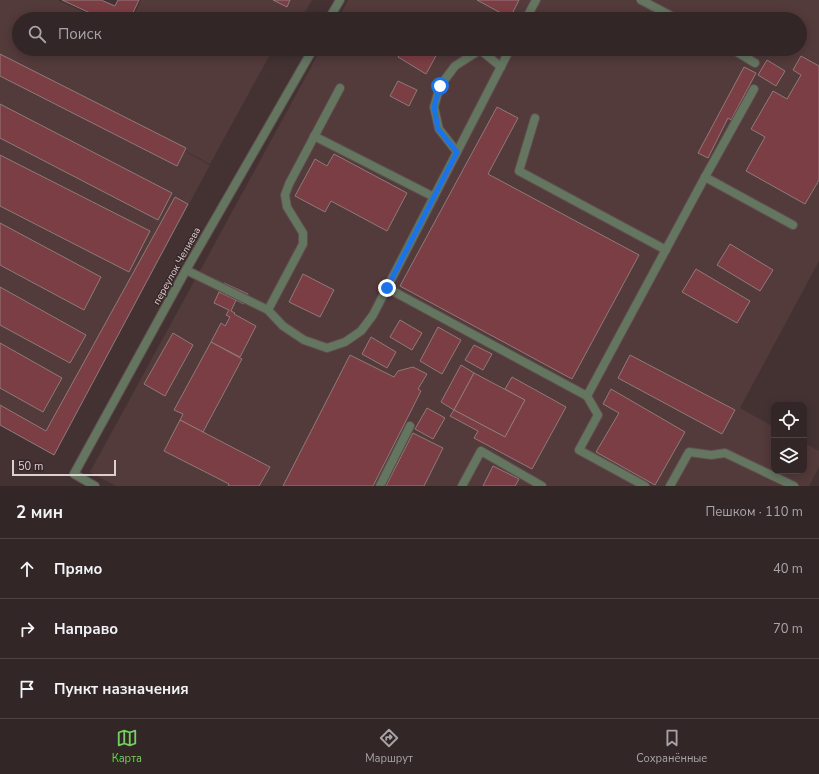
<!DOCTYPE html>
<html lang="ru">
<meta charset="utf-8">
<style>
:root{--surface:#332626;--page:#3e3232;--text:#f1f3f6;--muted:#a9a5a7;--line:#4e4343;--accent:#72d25d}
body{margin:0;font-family:"Nunito Sans",sans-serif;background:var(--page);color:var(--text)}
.controls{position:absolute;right:12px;bottom:12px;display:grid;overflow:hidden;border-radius:8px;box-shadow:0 2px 10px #0003}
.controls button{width:36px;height:36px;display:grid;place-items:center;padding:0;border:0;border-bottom:1px solid var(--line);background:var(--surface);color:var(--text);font:20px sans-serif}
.scale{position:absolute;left:12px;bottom:10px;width:104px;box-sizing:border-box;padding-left:4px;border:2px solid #dbcfd0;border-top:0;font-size:11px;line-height:14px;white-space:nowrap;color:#dbcfd0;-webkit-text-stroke:3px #392829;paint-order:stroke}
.stop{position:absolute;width:12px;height:12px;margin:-9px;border:3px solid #1a73e8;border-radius:50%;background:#fff}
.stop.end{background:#1a73e8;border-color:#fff;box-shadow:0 1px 4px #0008}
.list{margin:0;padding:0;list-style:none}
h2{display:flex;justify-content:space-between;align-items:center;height:52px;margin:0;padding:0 16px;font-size:17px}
h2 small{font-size:13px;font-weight:400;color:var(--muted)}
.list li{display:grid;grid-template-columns:26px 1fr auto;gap:12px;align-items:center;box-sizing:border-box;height:60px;padding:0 16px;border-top:1px solid var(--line)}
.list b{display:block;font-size:15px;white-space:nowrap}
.list em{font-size:13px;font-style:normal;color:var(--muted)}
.icon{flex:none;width:22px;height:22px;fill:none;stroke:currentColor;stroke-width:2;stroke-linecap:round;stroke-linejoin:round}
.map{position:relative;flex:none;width:819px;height:486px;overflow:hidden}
.search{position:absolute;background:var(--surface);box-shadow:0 2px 10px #0003;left:12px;right:12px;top:12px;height:44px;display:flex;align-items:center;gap:10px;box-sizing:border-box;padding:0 14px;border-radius:22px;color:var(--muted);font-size:15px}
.sheet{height:232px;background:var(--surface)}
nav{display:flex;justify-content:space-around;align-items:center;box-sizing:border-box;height:56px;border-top:1px solid var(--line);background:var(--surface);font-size:11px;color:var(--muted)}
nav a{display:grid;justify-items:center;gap:2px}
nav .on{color:var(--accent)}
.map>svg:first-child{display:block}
.built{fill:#533a3b}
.building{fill:#7b3e44;stroke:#8f7a7b}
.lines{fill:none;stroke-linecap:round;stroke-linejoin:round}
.service-casing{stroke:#5f4e4f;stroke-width:10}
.minor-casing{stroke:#5f4e4f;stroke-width:10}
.service{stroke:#647560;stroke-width:8}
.minor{stroke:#647560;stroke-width:8}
.route{stroke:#1a73e8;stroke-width:5}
.labels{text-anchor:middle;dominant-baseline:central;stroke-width:3;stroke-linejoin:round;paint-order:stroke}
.street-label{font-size:10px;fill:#dbcfd0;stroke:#392829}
</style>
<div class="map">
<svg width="819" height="486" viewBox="0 0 819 486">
<rect width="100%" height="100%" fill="#443233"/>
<g class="built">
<polygon points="0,0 58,0 99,19 19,19 19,49 273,49 210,164 42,75 210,165 54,455 0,425"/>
<polygon points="141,0 312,0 301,19 132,19"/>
<polygon points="348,0 819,0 819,261 740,408 774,427 774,471 804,471 804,443 819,451 819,467 809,486 116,486 90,472 321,49 800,49 800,19 338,19"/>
</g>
<g class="building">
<polygon points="62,0 101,0 115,6 118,0 139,0 130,19 103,19"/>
<polygon points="273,0 290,0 287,7"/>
<polygon points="477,0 519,0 510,18"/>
<polygon points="403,49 432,49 438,52 426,74 398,57"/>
<polygon points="0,54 186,148 177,166 0,76"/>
<polygon points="801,56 819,66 819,180 805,204 746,171 765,137 751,129 773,91 787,99 801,75 793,70"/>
<polygon points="767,60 785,71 776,86 758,75"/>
<polygon points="744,67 756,73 731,120 728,118 708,158 698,153"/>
<polygon points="398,81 417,90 409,106 390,96"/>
<polygon points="0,104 172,193 158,220 0,138"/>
<polygon points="497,107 518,118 488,174 639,255 572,379 400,286"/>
<polygon points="334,154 407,193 387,231 331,201 325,212 295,196 315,159 327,166"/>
<polygon points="0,155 150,231 129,272 0,206"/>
<polygon points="175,197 188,204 54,455 0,425 0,405 46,431"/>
<polygon points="0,223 101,277 84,310 0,265"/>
<polygon points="730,244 773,270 760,291 717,265"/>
<polygon points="696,269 750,301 737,323 682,292"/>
<polygon points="303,274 334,290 320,317 289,302"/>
<polygon points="224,283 248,294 244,304 219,292"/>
<polygon points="0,287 86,335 70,363 0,325"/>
<polygon points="219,292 236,300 231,311 235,313 234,314 256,326 240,357 211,342 221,323 225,326 230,317 226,315 229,310 214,303"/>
<polygon points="400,320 422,333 412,350 390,337"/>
<polygon points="438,327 461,340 442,374 420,361"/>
<polygon points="173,333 193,345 165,396 144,384"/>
<polygon points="371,337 396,352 387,368 362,354"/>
<polygon points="211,342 242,359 203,432 180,420 183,414 174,410"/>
<polygon points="0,343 62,378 43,412 0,388"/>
<polygon points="474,345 492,354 483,370 465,360"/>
<polygon points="350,355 394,377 398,371 413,367 427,374 418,389 421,391 373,486 283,486"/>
<polygon points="630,355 735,410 722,434 618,378"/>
<polygon points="461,365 474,373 454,410 441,402"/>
<polygon points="474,373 525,400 505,437 454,410"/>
<polygon points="512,377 566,407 532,469 474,438 478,431 450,416 454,410 505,437 525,400 505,389"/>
<polygon points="611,389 685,432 655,485 596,452 619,413 603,404"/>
<polygon points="427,408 445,418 433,439 415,429"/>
<polygon points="180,420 270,467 259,486 228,486 229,484 164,451"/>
<polygon points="413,433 443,448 424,486 386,486"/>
<polygon points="493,466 519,479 515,486 483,486"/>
</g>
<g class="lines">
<g class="service-casing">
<g id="service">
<polyline points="641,0 677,19"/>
<polyline points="253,17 257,19"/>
<polyline points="526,19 536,0"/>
<polyline points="479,49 501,67"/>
<polyline points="732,49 755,63"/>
<polyline points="535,118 519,171 666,250"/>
<polyline points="314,136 434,197"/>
<polyline points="457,152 439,129 434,107 440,86 455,66 480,50"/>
<polyline points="705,177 793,225"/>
<polyline points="186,270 268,310 283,326 304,340 327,348 345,342 361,331 373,315 510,49"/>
<polyline points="387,288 587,396 705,177 754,89"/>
<polyline points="268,310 303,244 303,233 287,207 285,195 289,184 340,88"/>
<polyline points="587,396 598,415 579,450 645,486"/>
<polyline points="380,486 410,426"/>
<polyline points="462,486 481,451 542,486"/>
<polyline points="670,486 689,452 711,455 725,453 794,486"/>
</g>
</g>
<g class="minor-casing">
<g id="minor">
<polyline points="329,19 340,0"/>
<polyline points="95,486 74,474 186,270 313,49"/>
</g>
</g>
<use href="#service" class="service"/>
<use href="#minor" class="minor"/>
</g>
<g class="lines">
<polyline class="route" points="387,288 457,152 438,129 434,107 440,86"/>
</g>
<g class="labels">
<g class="street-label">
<text transform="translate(177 266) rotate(-61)">переулок Челиева</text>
</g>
</g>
</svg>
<div class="controls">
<button><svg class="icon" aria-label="locate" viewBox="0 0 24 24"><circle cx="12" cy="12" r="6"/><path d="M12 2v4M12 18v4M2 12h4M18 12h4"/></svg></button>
<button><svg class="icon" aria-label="layers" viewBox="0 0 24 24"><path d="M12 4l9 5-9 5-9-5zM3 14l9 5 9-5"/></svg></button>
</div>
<div class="scale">50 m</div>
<div class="stop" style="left:440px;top:86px"></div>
<div class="stop end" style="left:387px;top:288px"></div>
<div class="search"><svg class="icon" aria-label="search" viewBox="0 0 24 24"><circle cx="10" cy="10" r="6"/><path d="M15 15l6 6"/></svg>Поиск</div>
</div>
<section class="sheet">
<h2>2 мин<small>Пешком · 110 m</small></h2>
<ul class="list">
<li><svg class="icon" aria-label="ahead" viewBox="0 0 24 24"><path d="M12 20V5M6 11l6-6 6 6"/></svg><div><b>Прямо</b></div><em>40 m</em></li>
<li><svg class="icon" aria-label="right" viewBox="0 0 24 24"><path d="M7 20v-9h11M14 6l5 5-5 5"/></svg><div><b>Направо</b></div><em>70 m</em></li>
<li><svg class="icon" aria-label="arrive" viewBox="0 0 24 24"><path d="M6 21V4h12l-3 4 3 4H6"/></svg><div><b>Пункт назначения</b></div></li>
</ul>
</section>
<nav>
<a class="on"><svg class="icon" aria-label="map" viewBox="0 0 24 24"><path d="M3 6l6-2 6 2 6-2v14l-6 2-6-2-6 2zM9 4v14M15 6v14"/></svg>Карта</a>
<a><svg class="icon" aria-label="directions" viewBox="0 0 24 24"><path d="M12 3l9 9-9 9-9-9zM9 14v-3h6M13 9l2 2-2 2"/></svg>Маршрут</a>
<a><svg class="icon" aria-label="saved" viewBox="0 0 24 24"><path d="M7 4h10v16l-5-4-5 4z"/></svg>Сохранённые</a>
</nav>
